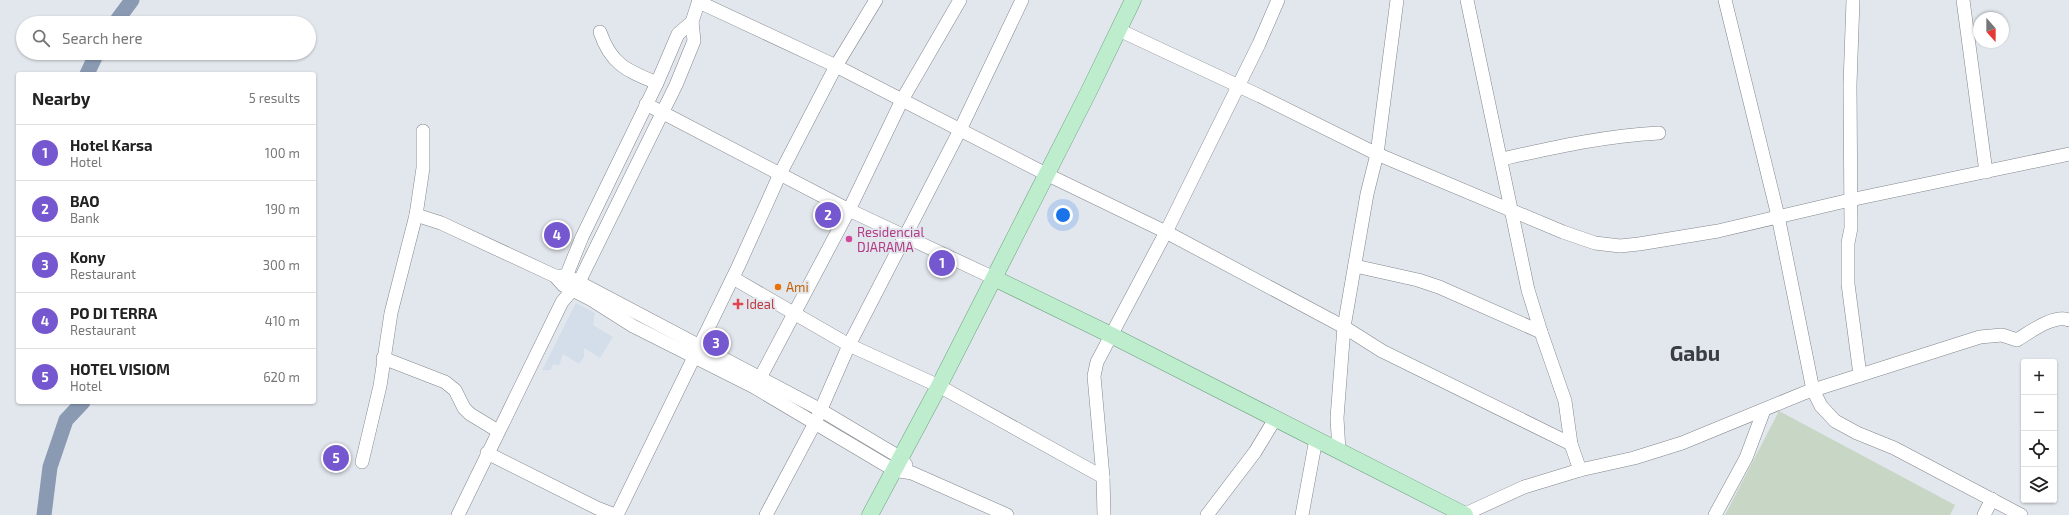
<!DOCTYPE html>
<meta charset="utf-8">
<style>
:root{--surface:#fff;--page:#f6f6f6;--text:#222;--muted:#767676;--line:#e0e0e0;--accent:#7557d0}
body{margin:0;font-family:"Exo 2",sans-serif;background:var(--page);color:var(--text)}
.controls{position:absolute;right:12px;bottom:12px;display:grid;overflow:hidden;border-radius:4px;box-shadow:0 1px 3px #0004}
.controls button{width:36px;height:36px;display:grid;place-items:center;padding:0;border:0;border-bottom:1px solid var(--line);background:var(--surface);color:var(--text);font:20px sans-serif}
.compass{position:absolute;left:1973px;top:12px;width:36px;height:36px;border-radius:50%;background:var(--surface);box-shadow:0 1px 3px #0004;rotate:159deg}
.you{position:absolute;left:1063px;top:215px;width:14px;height:14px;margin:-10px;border:3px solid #fff;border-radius:50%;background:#1a73e8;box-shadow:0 0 0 6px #1a73e833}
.badge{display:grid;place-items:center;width:26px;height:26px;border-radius:50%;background:var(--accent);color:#fff;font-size:13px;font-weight:700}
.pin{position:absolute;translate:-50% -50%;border:2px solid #fff;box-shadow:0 1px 4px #0006}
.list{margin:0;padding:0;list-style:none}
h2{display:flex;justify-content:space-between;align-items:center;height:52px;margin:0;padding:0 16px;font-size:17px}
h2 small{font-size:13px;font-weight:400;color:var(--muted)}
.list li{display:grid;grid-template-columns:26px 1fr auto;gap:12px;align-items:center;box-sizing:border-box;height:56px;padding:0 16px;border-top:1px solid var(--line)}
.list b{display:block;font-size:15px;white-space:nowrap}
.list p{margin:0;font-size:13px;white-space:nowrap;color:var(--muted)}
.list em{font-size:13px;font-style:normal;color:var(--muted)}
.icon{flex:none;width:22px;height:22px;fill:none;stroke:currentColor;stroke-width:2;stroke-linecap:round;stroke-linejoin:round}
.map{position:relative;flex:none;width:2069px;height:515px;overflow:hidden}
.search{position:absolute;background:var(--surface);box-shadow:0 1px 3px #0004;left:16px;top:16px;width:300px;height:44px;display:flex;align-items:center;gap:10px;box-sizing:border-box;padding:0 14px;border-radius:22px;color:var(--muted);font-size:15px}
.panel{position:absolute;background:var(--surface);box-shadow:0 1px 3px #0004;left:16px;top:72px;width:300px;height:332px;border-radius:4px}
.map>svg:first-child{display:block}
.built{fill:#d4deeb}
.green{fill:#c8d6c6}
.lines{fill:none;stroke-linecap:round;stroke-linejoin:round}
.river{stroke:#8a9ab2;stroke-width:15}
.minor-casing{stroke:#82878d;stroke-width:14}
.major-casing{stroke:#6ea281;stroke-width:17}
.minor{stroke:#fff;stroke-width:13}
.major{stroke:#bdedcd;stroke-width:16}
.hotel-dot{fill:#d1479c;stroke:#e2e7ed;stroke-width:1.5}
.food-dot{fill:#e8710a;stroke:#e2e7ed;stroke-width:1.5}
.health-dot{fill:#e0444e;stroke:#e2e7ed;stroke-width:1.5}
.labels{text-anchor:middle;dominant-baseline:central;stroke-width:4;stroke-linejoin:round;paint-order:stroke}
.hotel-label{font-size:13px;fill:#b23c85;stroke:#e2e7ed;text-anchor:start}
.food-label{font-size:13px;fill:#c56008;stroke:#e2e7ed;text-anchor:start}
.health-label{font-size:13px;fill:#be3a42;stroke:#e2e7ed;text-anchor:start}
.town-label{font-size:21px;font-weight:bold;fill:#3a3e44;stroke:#e2e7ed}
</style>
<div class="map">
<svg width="2069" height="515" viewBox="0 0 2069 515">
<rect width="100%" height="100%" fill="#e2e7ed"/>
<polygon class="built" points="576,303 595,313 593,325 613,337 600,358 584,348 584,357 579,364 563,354 559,366 553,364 551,370 542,370"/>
<polygon class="green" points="1779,411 1955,505 1950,515 1725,515"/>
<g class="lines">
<g class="river">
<polyline points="115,23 132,0"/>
<polyline points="87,74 97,53"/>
<polyline points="44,515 50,467 66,420 83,402"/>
</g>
<g class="minor-casing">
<g id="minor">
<polyline points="1467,0 1528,290 1541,332 1565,401 1571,444 1580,470"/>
<polyline points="1725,0 1778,216 1813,390 1821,406 1835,421 1857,433 1894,448 2021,515"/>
<polyline points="1853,0 1850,85 1851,228 1848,243 1848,284 1860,375"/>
<polyline points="1963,0 1986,172"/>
<polyline points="699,2 836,66 1046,174 1166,232 1344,327 1382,351 1571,444"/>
<polyline points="1119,30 1260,96 1377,154 1563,232 1595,243 1620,246 1639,244 1718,231 1850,200 2069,154"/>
<path d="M600,32C611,65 628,71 657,83"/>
<polyline points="646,104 849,210 994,278"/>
<path d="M1502,159C1556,147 1604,136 1659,133"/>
<polyline points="416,215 441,223 555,276 563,285 592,300 633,326 754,387 894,470 912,473 1007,515"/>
<polyline points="1355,266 1418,280 1439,287 1541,332"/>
<polyline points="555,276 567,276 819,409 901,458 906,465"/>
<polyline points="733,278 849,345 939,386 1103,477"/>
<polyline points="563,284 582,237 657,83 678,34 692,22"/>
<polyline points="383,358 445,382 455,390 464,408 470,414 498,431"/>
<polyline points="760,378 849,210 902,100 960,0"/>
<polyline points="1339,451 1337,418 1344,327 1367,194 1377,154 1397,0"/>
<polyline points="487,453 597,508 615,515"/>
<polyline points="362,462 380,386 391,313 416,215 423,168 423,131"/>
<polyline points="458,515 562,302 579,282 676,85 694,41 692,22 699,0"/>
<polyline points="617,515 738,267 780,174 836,66 876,0"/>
<polyline points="766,515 815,423 849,345 960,130 1022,0"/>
<polyline points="1104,515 1103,477 1094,376 1097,362 1166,232 1259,44 1278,0"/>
<polyline points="1207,515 1255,452 1275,419"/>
<polyline points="1302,515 1316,439"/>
<path d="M1463,515L1524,487L1580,470L1634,458L1682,443L1804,393L1980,337L2002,335L2017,340C2030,332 2054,314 2069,320"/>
<polyline points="1715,515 1746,458 1764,410"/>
<polyline points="1984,515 1992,499"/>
</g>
</g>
<g class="major-casing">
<g id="major">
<polyline points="994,278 1111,335 1465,515"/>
<polyline points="870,515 939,386 1088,93 1133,0"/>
</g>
</g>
<use href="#minor" class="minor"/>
<use href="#major" class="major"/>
</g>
<circle class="hotel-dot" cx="849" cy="239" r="4"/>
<circle class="food-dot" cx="778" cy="287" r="4"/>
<path class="health-dot" d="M736 298h4v4h4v4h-4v4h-4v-4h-4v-4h4z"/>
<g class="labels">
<g class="hotel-label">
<text x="857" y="232">Residencial<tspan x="857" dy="15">DJARAMA</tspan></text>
</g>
<g class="food-label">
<text x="786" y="287">Ami</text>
</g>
<g class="health-label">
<text x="746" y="304">Ideal</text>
</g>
<g class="town-label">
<text x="1695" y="352">Gabu</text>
</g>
</g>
</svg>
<div class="controls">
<button>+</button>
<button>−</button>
<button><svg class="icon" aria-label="locate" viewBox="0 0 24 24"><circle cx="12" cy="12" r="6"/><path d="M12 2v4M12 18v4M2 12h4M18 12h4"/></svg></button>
<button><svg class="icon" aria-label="layers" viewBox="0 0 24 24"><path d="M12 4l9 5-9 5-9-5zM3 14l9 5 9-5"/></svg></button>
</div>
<svg class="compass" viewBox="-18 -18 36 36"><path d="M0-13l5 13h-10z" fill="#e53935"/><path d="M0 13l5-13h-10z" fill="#767676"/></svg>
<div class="you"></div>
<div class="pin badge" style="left:942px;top:263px">1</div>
<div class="pin badge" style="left:828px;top:215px">2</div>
<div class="pin badge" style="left:716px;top:343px">3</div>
<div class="pin badge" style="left:557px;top:235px">4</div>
<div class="pin badge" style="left:336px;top:458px">5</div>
<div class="search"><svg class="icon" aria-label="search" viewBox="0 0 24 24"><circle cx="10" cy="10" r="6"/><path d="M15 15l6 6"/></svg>Search here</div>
<section class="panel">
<h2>Nearby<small>5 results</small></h2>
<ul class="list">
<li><span class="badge">1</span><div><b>Hotel Karsa</b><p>Hotel</p></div><em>100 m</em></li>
<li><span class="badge">2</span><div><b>BAO</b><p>Bank</p></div><em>190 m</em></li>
<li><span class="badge">3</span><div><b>Kony</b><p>Restaurant</p></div><em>300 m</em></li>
<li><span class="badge">4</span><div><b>PO DI TERRA</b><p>Restaurant</p></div><em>410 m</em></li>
<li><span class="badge">5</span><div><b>HOTEL VISIOM</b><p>Hotel</p></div><em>620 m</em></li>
</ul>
</section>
</div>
